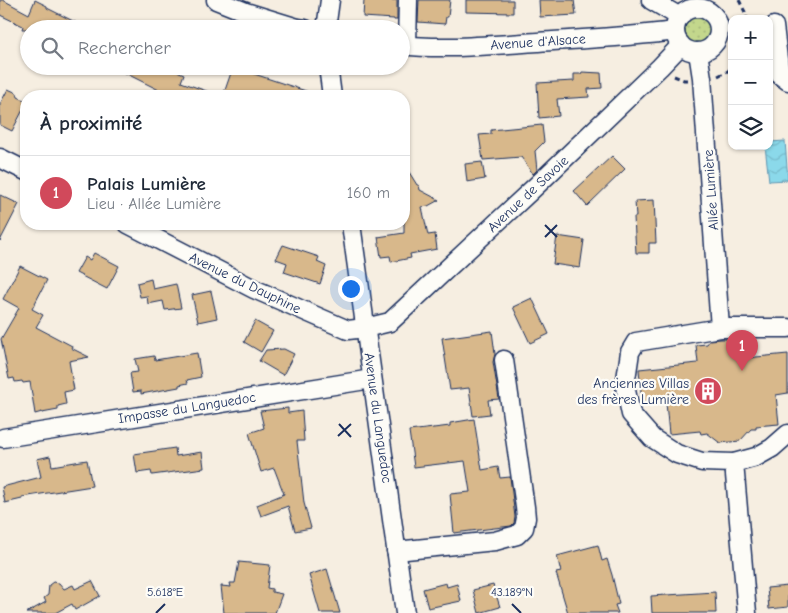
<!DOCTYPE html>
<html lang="fr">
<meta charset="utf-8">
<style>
:root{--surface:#fff;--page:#f2f2f3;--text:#1f2937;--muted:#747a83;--line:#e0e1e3;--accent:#d1495b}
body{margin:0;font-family:"Comic Neue",sans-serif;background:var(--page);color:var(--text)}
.controls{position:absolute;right:15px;top:15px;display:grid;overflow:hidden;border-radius:10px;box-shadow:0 1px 4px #0004}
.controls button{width:45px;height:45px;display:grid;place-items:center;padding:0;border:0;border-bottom:1px solid var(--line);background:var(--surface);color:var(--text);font:25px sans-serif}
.you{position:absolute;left:350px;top:288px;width:18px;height:18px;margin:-12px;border:4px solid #fff;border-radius:50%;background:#1a73e8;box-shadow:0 0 0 8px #1a73e833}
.badge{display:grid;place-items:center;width:32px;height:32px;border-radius:50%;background:var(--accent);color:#fff;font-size:16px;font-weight:700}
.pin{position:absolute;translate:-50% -41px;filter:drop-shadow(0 1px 2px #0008)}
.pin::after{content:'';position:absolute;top:26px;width:18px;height:15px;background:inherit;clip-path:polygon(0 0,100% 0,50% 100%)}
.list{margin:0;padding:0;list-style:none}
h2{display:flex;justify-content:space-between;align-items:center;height:65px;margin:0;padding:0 20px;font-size:21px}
h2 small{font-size:16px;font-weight:400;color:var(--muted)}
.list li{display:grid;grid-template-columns:32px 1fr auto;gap:15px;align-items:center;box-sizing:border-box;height:75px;padding:0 20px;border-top:1px solid var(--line)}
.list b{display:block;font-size:19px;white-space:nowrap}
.list p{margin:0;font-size:16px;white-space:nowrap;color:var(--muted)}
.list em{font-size:16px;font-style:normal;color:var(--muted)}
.icon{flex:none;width:28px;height:28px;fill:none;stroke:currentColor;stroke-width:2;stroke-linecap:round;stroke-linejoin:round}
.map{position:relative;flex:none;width:788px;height:613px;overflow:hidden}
.search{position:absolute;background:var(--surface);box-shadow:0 1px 4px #0004;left:20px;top:20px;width:390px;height:55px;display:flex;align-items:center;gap:12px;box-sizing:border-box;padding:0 18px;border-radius:28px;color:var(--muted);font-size:19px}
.panel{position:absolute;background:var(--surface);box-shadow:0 1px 4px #0004;left:20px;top:90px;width:390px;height:140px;border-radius:20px}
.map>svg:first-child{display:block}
.grass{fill:url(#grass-dots);stroke:#6f8375}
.water{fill:url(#water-waves);stroke:#5e95b2}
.building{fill:#d8b88b;stroke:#1b2f5e}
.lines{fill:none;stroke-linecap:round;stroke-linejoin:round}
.minor-casing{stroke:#1b2f5e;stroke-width:21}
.path{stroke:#1b2f5e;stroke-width:3;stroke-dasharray:5 4;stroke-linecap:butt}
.minor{stroke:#fdfcf7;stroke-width:18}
.ticks{fill:none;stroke:#1b2f5e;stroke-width:2}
.labels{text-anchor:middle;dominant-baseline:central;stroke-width:4.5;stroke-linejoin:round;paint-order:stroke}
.street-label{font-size:14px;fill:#1b2f5e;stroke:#fdfcf7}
.poi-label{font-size:14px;fill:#1b2f5e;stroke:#fdfcf7;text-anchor:end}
.ticks-label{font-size:12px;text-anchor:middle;fill:#1b2f5e;stroke:#fdfcf7;stroke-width:4.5;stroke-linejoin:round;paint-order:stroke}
</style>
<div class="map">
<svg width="788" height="613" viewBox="0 0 788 613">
<defs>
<pattern id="grass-dots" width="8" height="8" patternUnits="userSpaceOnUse" patternTransform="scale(1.25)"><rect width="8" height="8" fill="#c3d78c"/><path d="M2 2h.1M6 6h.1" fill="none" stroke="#a7b97b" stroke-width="1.8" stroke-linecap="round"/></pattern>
<pattern id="water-waves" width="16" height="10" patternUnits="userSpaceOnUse" patternTransform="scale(1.25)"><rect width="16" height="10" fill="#8bd9ea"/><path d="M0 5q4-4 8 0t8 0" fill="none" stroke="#77bbcb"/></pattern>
</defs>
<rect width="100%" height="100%" fill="#f6eee1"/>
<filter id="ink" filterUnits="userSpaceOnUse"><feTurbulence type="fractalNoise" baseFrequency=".02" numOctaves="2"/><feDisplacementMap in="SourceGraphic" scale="10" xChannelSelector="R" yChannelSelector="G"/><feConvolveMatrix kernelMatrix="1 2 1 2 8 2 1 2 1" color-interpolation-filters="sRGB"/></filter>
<g filter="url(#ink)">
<circle class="grass" cx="697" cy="31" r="13"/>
<polygon class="water" points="785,141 788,180 769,181 765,146 769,146 769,142"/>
<g class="building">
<polygon points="0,0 3,0 29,14 35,0 47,6 47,8 89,29 22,29 23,26 0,15"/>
<polygon points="364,0 397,0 397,20 394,20 394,19 363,17"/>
<polygon points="419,0 450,0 448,17 446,17 445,24 418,22"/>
<polygon points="466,0 513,0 513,13 466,12"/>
<polygon points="539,0 574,0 576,15 540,17"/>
<polygon points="111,66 165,66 184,74 181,82 215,94 215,96 162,96 163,92"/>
<polygon points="233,67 315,94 314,96 223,96"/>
<polygon points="582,72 601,73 602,88 588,89 589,97 557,99 559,116 539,118 537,83 574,81 574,74 581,74"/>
<polygon points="8,89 17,93 18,97 26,101 26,104 12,131 0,125 0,104"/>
<polygon points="542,125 544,142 535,151 537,170 533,174 521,157 483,160 479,135 491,134 491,130"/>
<polygon points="612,156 625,169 587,206 574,191"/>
<polygon points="482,162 485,179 467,182 465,164"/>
<polygon points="404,164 417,185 419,185 420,190 439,200 428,206 422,207 428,235 435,234 437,249 410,254 411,258 391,262 390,256 381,257 378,237 404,233"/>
<polygon points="0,195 19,204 0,241"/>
<polygon points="654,200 656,243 649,243 649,253 636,253 634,217 636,217 635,201"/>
<polygon points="557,236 584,240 580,268 553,264"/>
<polygon points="283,245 319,257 317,262 326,266 320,284 284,272 287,263 276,259"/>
<polygon points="94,253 119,266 107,289 76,273 85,257 90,260"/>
<polygon points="20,266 47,280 32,309 43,315 36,327 72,346 71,348 89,357 69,361 74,390 64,392 66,404 58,406 58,410 42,413 42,412 35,414 30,382 23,383 22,381 15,382 14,378 9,379 1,339 19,308 3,299"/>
<polygon points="151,279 153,289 176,284 181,308 165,310 163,301 148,304 147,296 140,297 137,283"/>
<polygon points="211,291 217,318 198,322 192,295"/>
<polygon points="532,298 549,334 530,343 513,307"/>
<polygon points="255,321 273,331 261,352 244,342"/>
<polygon points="492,331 495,354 493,362 499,399 488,400 490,414 473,416 469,388 450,390 442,338"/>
<polygon points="721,339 730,339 733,341 744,340 746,358 788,354 788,393 776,395 779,424 756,426 756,429 751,429 740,441 720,443 707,433 701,434 700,431 669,434 666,403 642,405 639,369 698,363 696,345 707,344 710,340"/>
<polygon points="284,349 294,354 283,375 259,361 266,350"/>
<polygon points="197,353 201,377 187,380 188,383 179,385 179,387 141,394 141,391 133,392 130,373 138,372 135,359 154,356 155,360"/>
<polygon points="288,408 288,413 302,411 304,441 297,441 304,503 311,528 295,531 288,506 261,516 257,505 284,494 274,468 261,472 249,433 264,428 260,411"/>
<polygon points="474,419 482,470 498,467 500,478 510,477 515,517 514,523 511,526 454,533 450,494 470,492 465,461 414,467 409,431 450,426 450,423"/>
<polygon points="175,448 176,456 202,452 204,468 152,475 151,471 137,473 134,454"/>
<polygon points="50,456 52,466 87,460 92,486 22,497 22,499 5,503 2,487 41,477 37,459"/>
<polygon points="598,545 602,561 607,559 612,575 619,604 615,605 618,613 568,613 556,573 561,572 557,556"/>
<polygon points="239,562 270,565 267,588 272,589 272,592 282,594 275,613 224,613 221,586 231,587 230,583 235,583"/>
<polygon points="327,569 340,613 320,613 309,575"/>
<polygon points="92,581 100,596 75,610 72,604 55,613 26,613 46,602 44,598 48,595 49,585 53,582 59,583 64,589 73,585 75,589"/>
<polygon points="446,583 447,587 457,584 461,601 428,608 423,589"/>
<polygon points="493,585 500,607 479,613 473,590"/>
<polygon points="788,586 788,607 769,609 767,588"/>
<polygon points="715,592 716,613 652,613 651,596"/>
</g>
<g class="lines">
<g class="minor-casing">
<g id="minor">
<polyline points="216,0 246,12 298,28 305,29"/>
<polyline points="651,0 680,17"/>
<circle cx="697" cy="30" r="22"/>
<polyline points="774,26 780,75 788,81"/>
<polyline points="326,29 330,0"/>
<path d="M401,45C446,50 493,45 538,42C584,39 630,37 675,31"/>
<polyline points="407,45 408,0"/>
<polyline points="698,52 702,78 720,328"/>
<polyline points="328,66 332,96"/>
<polyline points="0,158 26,171"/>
<polyline points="128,224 254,289 348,330 365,328 390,322 536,186 660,67 681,45"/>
<polyline points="351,224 405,613"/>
<polyline points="788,328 720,328 636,342 630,352 625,386 631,414 652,438 677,454 702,462 734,463 756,457 772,448 788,434"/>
<polyline points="3,438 372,379"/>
<polyline points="734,463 747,613"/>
<polyline points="396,551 495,541 517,535 524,528 526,518 525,507 504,360"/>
</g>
</g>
<g class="path">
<polyline points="739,0 746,14 747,19"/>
<polyline points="674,76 684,80 687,80"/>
<polyline points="718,76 728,71 732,67"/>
</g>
<use href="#minor" class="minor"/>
</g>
</g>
<path class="ticks" d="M545,225L557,237M545,237L557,225M339,424L351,437M338,436L351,424M512,604L521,613M156,613L165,604"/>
<defs>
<g id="building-disc" transform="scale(1.4375)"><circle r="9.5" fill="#d1495b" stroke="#fdfcf7"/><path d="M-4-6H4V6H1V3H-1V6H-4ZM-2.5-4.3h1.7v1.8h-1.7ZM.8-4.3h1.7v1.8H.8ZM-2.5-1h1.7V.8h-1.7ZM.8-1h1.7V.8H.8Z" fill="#fff"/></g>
</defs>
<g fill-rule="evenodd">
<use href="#building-disc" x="708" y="391"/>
</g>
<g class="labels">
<g class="street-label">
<text transform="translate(538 42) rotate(-4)">Avenue d'Alsace</text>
<text transform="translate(711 190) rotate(-94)">Allée Lumière</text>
<text transform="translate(528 194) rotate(-43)">Avenue de Savoie</text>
<text transform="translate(245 283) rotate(26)">Avenue du Dauphine</text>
<text transform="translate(187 408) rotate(-9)">Impasse du Languedoc</text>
<text transform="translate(378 418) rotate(82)">Avenue du Languedoc</text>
</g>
<g class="poi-label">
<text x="689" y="383">Anciennes Villas<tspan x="689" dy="16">des frères Lumière</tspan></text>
</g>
</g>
<g class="ticks-label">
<text x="512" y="596">43.189°N</text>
<text x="165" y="596">5.618°E</text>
</g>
</svg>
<div class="controls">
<button>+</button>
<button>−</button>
<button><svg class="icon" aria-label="layers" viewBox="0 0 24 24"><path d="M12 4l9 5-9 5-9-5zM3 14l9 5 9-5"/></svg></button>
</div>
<div class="you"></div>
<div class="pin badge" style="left:742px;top:371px">1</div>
<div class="search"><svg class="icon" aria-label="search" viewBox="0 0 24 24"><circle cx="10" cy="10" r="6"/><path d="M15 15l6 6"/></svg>Rechercher</div>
<section class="panel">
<h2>À proximité<small></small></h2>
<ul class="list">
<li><span class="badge">1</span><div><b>Palais Lumière</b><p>Lieu · Allée Lumière</p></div><em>160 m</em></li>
</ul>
</section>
</div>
